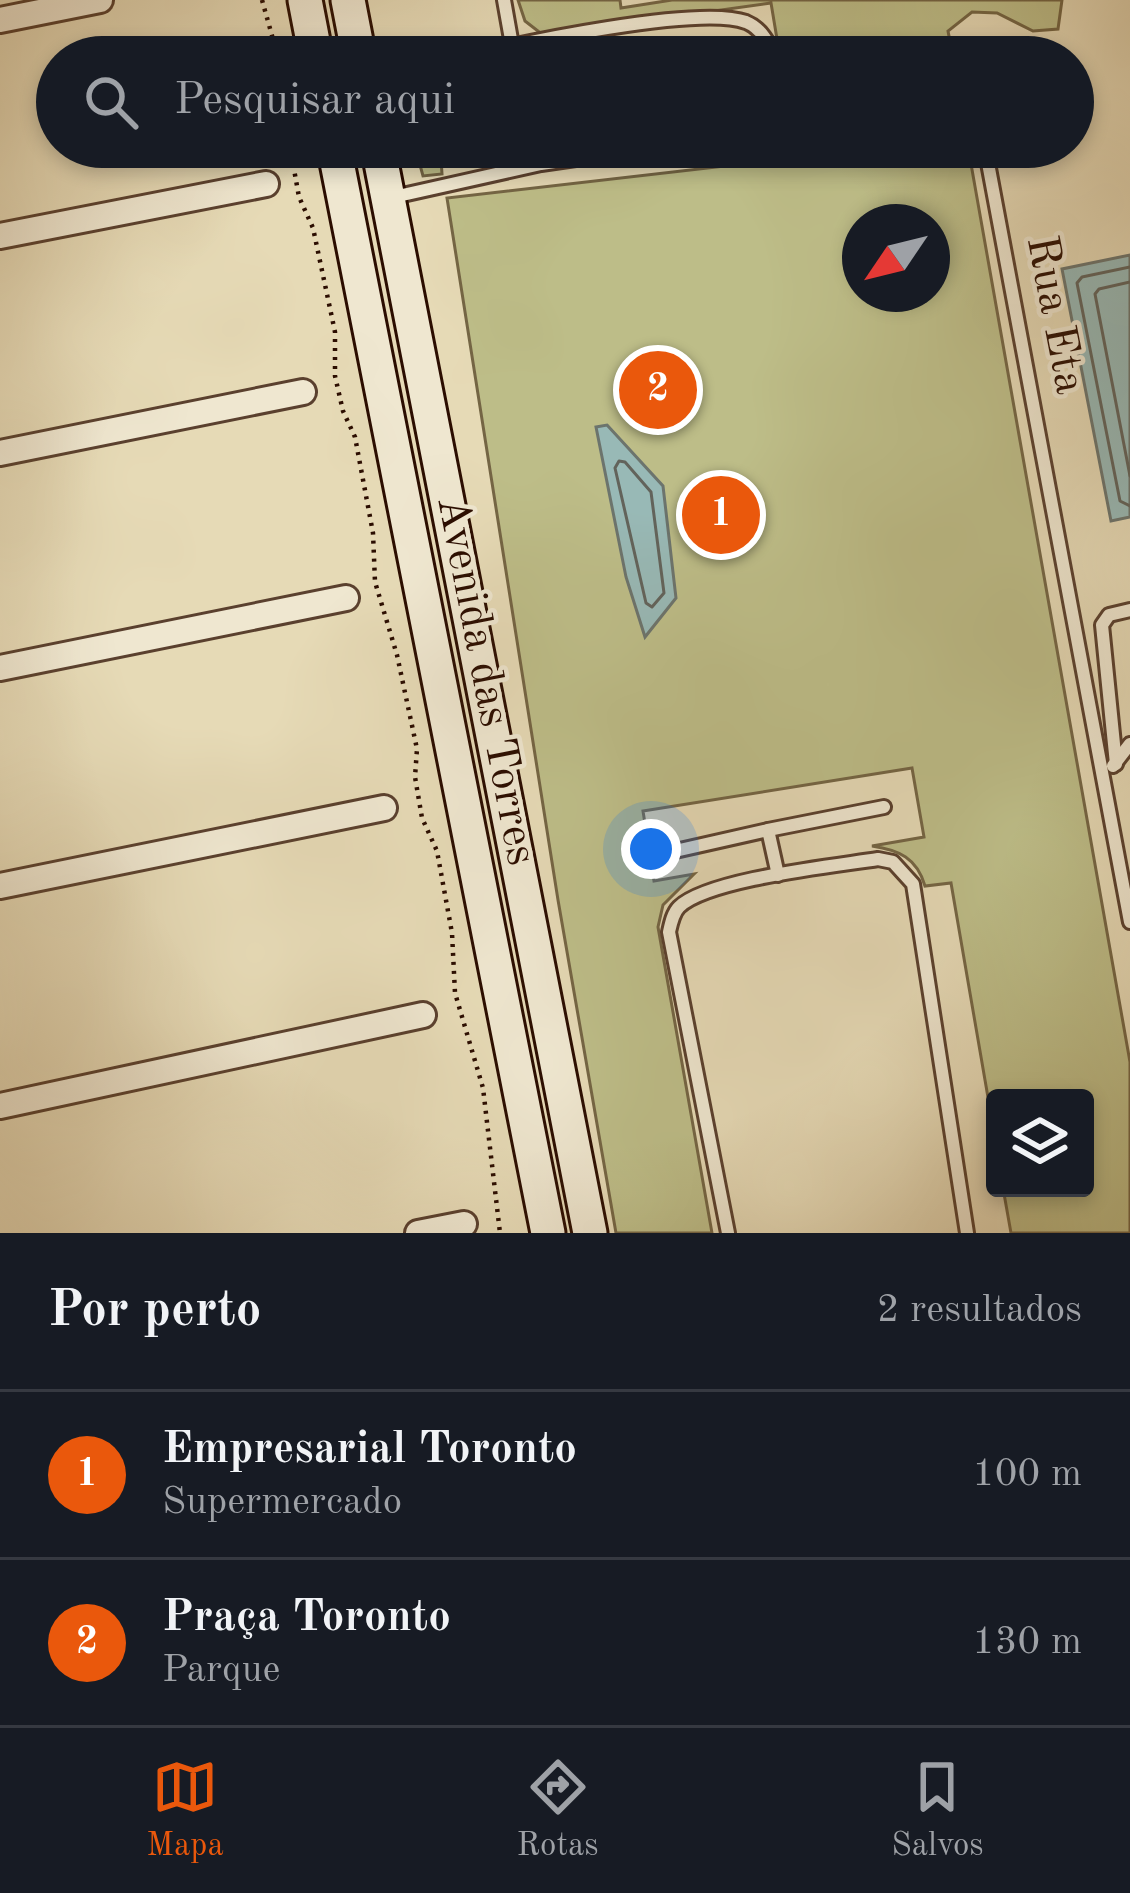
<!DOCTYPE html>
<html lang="pt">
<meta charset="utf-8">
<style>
:root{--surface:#171b24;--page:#242831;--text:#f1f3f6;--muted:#9ea1a6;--line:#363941;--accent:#ea580c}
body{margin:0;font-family:"Old Standard TT",serif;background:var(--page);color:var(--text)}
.controls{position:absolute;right:36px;bottom:36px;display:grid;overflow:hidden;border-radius:12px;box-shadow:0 6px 18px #0003}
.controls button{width:108px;height:108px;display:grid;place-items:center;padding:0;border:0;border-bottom:3px solid var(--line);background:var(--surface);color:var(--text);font:60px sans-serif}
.compass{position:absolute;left:842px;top:204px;width:108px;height:108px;border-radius:50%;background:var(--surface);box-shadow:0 6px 18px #0003;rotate:235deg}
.you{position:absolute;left:651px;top:849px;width:42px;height:42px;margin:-30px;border:9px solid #fff;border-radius:50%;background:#1a73e8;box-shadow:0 0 0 18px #1a73e833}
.badge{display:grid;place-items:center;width:78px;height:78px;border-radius:50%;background:var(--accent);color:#fff;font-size:39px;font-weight:700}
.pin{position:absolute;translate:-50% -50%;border:6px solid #fff;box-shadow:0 3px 12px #0006}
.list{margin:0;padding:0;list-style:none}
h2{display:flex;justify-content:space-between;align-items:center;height:156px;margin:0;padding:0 48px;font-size:51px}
h2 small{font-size:39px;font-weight:400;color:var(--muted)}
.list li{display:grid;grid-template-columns:78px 1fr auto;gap:36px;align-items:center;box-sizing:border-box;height:168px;padding:0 48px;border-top:3px solid var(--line)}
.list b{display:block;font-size:45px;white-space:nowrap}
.list p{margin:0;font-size:39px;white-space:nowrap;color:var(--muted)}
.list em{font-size:39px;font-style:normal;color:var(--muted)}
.icon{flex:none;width:66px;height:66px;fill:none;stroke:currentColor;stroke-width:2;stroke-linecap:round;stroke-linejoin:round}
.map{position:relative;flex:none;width:1130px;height:1233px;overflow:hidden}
.search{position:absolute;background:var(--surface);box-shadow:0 6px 18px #0003;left:36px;right:36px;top:36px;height:132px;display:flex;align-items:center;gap:30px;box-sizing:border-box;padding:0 42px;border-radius:66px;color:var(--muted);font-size:45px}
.sheet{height:492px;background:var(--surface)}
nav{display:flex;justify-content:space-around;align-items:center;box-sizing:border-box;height:168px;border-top:3px solid var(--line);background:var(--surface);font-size:33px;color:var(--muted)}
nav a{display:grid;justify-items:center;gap:6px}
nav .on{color:var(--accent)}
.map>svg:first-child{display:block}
.green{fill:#bdbd88;stroke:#746544;stroke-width:3;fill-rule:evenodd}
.water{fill:#98b9b6;stroke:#6c746d;stroke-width:3}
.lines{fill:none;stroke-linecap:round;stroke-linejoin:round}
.shore{stroke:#62635b;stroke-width:3}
.lane-casing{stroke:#5a402e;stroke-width:18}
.street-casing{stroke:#5a402e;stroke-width:30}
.secondary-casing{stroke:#2b0d00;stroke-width:39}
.path{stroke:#2b0d00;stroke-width:4.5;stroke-dasharray:3 6;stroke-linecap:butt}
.lane{stroke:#efe7d0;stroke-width:12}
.street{stroke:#efe7d0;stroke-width:24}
.secondary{stroke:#efe7d0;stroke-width:33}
.labels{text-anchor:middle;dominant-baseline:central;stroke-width:9;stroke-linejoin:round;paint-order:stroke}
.street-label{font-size:45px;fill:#2b0d00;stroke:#efe7d0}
</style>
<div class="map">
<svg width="1130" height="1233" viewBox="0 0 1130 1233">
<rect width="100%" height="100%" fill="#e6dab6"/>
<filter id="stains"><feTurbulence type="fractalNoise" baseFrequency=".00167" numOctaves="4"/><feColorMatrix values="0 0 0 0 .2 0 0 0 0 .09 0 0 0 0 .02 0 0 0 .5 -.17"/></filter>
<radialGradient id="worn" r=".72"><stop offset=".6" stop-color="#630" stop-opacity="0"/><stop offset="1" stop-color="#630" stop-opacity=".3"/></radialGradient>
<g class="green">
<polygon points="518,0 620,0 621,8 672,0 1062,0 1058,29 1033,31 997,13 972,12 948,31 953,57 780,57 771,3 543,35 525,21"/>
<polygon points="415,147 623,147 623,148 502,166 499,151 441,159 442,174 423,176"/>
<path d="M795,147H968L1130,1062V1233H1011L1003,1188H1085V1098H995V1138L951,883L925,886C917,858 899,850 872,846L924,837L912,768L643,811L654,881L694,874L663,905L658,927L712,1233H616L558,900L447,198L795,158ZM860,222H932V294H860Z"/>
</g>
<g class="water">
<polygon points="1130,255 1130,517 1111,521 1062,269"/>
<polygon points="607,425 663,486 676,598 645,637 626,577 596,427"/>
</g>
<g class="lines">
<g class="shore">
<polyline points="1130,267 1082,277 1077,283 1120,501 1130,506"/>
<polyline points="1130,282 1099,289 1095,294 1130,476"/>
<polygon points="619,461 625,462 651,492 664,593 652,607 646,603 615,468"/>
</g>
<g class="lane-casing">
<g id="lane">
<polyline points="504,0 512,45"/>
<path d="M465,57C520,43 699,5 746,22C761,28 769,43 775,57"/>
<polyline points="985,147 1130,922"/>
<polyline points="389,198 541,164 659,147"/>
<polyline points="1116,764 1102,625 1109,615 1130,610"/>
<polyline points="1113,766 1130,744"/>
<polyline points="768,830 884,807"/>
<polyline points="653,856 768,830 778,875"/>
<path d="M728,1233L669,932C671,923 673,913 679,907C708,879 834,866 878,859L893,862L913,884L967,1233"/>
</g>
</g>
<g class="street-casing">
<g id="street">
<polyline points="0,20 100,0"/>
<polyline points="0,236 266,184"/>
<polyline points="0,453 303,392"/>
<polyline points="0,668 346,598"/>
<polyline points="0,886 384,808"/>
<polyline points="0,1106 423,1015"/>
<polyline points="418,1233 464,1224"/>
</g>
</g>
<g class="secondary-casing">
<g id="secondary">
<polyline points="305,0 316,57"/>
<polyline points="348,0 359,57"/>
<polyline points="334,147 548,1233"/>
<polyline points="378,147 590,1233"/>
</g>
</g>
<g class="path">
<polyline points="262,0 278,57"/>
<polyline points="290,147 299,197 313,228 335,332 335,376 343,411 355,437 373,533 375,582 397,655 417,749 415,777 422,818 437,851 452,933 455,993 483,1088 500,1233"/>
</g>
<use href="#lane" class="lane"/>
<use href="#street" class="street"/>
<use href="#secondary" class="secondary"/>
</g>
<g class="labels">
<g class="street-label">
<text transform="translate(1054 315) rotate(79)">Rua Eta</text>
<text transform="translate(485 681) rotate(79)">Avenida das Torres</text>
</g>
</g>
<rect width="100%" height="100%" filter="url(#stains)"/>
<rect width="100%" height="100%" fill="url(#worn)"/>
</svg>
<div class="controls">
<button><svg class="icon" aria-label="layers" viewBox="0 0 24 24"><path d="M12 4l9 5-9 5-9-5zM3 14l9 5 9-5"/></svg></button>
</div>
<svg class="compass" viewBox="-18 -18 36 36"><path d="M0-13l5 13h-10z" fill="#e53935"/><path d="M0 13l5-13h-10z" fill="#9ea1a6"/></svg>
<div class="you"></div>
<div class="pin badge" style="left:721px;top:515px">1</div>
<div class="pin badge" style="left:658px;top:390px">2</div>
<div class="search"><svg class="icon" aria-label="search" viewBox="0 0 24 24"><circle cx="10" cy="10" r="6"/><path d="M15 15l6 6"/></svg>Pesquisar aqui</div>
</div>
<section class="sheet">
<h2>Por perto<small>2 resultados</small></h2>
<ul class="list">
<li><span class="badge">1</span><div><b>Empresarial Toronto</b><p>Supermercado</p></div><em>100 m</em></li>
<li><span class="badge">2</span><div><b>Praça Toronto</b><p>Parque</p></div><em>130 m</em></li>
</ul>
</section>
<nav>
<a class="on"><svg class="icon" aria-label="map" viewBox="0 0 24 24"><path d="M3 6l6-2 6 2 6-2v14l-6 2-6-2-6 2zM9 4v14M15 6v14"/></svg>Mapa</a>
<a><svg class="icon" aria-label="directions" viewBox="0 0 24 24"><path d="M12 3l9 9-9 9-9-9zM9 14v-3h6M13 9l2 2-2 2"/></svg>Rotas</a>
<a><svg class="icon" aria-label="saved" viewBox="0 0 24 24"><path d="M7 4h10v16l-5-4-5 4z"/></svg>Salvos</a>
</nav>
